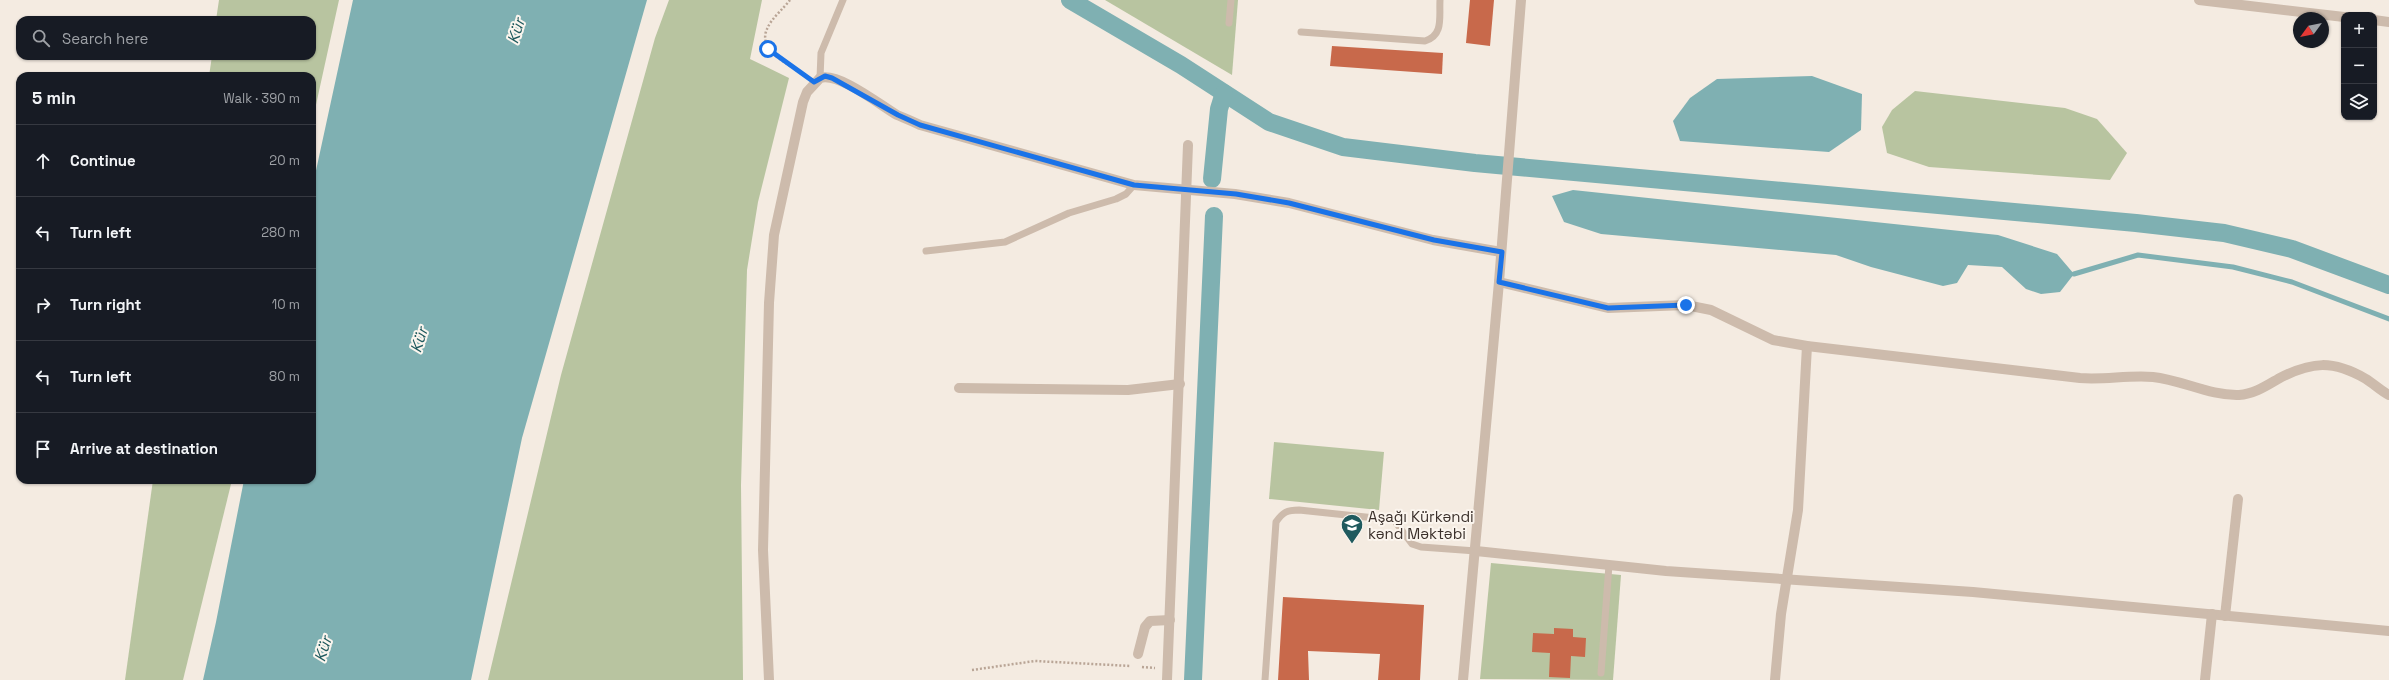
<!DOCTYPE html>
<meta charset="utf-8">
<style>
:root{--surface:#171b24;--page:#20242c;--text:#f1f3f6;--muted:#9ea1a6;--line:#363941}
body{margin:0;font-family:"Space Grotesk",sans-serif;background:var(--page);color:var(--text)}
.controls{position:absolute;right:12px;top:12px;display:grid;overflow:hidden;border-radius:8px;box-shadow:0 1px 3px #0004}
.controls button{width:36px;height:36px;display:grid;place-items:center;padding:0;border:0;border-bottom:1px solid var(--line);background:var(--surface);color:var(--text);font:20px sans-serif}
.compass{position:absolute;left:2293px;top:12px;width:36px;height:36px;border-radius:50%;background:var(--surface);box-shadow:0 1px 3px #0004;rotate:237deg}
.stop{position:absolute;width:12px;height:12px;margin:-9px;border:3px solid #1a73e8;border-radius:50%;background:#fff}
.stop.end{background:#1a73e8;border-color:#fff;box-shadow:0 1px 4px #0008}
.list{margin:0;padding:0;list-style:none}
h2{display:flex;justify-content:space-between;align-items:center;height:52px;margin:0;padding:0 16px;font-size:17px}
h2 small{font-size:13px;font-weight:400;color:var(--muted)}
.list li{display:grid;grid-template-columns:26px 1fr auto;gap:12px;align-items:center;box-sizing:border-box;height:72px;padding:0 16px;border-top:1px solid var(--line)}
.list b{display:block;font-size:15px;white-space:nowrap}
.list em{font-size:13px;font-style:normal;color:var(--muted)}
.icon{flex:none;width:22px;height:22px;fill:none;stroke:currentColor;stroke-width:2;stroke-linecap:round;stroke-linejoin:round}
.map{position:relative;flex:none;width:2389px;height:680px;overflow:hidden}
.search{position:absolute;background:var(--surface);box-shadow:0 1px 3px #0004;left:16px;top:16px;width:300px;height:44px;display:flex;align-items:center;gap:10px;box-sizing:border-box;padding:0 14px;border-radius:12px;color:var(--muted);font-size:15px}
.panel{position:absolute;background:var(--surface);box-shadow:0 1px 3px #0004;left:16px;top:72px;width:300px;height:412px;border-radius:12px}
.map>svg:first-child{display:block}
.green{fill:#b8c4a0}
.water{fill:#7fb0b2}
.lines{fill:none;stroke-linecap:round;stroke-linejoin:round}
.stream{stroke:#7fb0b2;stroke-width:5}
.canal{stroke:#7fb0b2;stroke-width:18}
.building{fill:#c8694b}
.path{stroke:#b9a596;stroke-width:2.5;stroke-dasharray:2 2;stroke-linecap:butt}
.service{stroke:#cdbbac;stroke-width:7}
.minor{stroke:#cdbbac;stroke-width:10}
.route{stroke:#1a73e8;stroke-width:5}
.labels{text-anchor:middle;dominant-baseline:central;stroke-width:4;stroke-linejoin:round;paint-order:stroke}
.poi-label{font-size:15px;fill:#3b302b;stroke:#fbf5ee;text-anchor:start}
.water-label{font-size:16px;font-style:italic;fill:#1f5a5e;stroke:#fbf5ee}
</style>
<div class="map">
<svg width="2389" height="680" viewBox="0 0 2389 680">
<rect width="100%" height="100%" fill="#f4ebe1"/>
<g class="green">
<polygon points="219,0 339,0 312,123 312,76 209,76 212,56 312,56 312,20 216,20"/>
<polygon points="669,0 762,0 750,59 789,78 758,202 747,270 741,485 743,680 488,680 561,375 655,38"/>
<polygon points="1105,0 1238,0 1232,75"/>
<polygon points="1915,91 2065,108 2097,119 2127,153 2110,180 1929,167 1887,153 1882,127 1892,110"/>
<polygon points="1274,442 1384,452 1379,510 1269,499"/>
<polygon points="153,480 232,480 183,680 125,680"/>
<polygon points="1491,563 1621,575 1613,680 1480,679"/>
</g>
<g class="water">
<polygon points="353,0 647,0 522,438 471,680 203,680 216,622 244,480 312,480 312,189"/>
<polygon points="1812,76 1862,94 1861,130 1829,152 1680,141 1673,121 1690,98 1717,79"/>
<polygon points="1573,190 1998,235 2057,254 2074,274 2060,292 2041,294 2026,289 2002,267 1968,265 1957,283 1943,286 1871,267 1836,255 1601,234 1564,222 1552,196"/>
</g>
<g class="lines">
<polyline class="stream" points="2074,274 2138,255 2233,267 2292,282 2389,319"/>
<g class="canal">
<polyline points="1070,0 1181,65 1269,122 1343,147 1475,163 2136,223 2224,233 2292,249 2389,285"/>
<polyline points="1212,179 1219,109 1224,93"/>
<polyline points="1193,680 1214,216"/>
</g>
</g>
<g class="building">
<polygon points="1470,0 1494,0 1490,46 1466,43"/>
<polygon points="1332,46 1443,53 1442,74 1330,66"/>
<polygon points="1283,597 1424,605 1420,680 1378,680 1380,654 1308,651 1309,680 1278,680"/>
<polygon points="1554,628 1573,629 1573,637 1586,638 1585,657 1571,656 1570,678 1549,677 1550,653 1532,652 1533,633 1554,634"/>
</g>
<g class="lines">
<g class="path">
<path d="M790,0C783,9 771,19 767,29C757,51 790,65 805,75"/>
<polyline points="1142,667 1155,668"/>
<polyline points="972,670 1035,661 1131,666"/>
</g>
<g class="service">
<polyline points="1229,23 1231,0"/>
<path d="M1301,32L1425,41C1444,35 1439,17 1440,0"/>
<polyline points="820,78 821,53 843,0"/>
<polyline points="926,251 1005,242 1069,213 1116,199 1126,194 1134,185"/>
<polyline points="1601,673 1609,565"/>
<path d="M1265,680L1276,522C1283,512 1287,510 1299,510L1394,520L1412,544L1421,547L1476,551"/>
</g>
<g class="minor">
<polyline points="2199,0 2344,17"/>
<polyline points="2374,20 2389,22"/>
<path d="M1499,282L1608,308L1686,305L1711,310L1773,340L1807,346L2080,378C2104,380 2128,375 2153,377C2182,380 2210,396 2239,395C2254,394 2266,386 2278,379C2312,361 2333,360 2366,379C2374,384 2381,391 2389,395"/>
<polyline points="959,388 1128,390 1180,384"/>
<polyline points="1476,551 1666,571 1973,592 2389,631"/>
<polyline points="2225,616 2238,499"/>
<polyline points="1138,654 1145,627 1150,621 1170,620"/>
<path d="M769,680L763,550L769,303L774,235L803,102L807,92L820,78C839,72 880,105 897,115C904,118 912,121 920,125L1134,185L1235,194L1289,203L1433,240L1501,252"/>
<polyline points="1167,680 1188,145"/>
<polyline points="1463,680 1499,282 1521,0"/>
<polyline points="1775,680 1781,614 1798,510 1807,346"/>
<polyline points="2205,680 2212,614"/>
</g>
</g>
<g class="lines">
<polyline class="route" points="768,49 814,82 825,76 832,78 898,115 920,125 1134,185 1236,194 1289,203 1434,240 1502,252 1499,282 1608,308 1686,305"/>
</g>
<defs>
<g id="school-pin" transform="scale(1.15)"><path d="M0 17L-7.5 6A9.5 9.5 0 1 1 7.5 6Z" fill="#1f5a5e" stroke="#fbf5ee"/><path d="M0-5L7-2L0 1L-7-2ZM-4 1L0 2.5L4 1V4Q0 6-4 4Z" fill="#fff"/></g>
</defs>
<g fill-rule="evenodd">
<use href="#school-pin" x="1352" y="525"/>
</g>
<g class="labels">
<g class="poi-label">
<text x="1368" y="516">Aşağı Kürkəndi<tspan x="1368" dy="17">kənd Məktəbi</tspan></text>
</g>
<g class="water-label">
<text transform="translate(516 31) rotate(-73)">Kür</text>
<text transform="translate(419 340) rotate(-73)">Kür</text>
<text transform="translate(323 649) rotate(-73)">Kür</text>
</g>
</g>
</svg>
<div class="controls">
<button>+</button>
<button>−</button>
<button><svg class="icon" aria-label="layers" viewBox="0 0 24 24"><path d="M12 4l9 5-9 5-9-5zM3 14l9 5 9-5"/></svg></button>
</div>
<svg class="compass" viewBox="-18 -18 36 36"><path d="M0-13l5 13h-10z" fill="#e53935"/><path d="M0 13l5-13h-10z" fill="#9ea1a6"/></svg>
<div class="stop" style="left:768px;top:49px"></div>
<div class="stop end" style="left:1686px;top:305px"></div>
<div class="search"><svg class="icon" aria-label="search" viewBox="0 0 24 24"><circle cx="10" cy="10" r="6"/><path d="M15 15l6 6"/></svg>Search here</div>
<section class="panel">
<h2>5 min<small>Walk · 390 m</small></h2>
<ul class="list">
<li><svg class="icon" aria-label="ahead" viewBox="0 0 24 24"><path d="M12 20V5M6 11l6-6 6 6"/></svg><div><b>Continue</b></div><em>20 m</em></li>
<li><svg class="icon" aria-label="left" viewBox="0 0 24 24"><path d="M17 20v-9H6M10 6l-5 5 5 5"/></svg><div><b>Turn left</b></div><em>280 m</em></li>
<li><svg class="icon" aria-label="right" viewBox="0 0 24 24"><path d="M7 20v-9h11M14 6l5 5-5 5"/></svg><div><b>Turn right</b></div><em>10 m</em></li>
<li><svg class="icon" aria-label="left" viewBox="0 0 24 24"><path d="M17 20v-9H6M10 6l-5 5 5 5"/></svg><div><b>Turn left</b></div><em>80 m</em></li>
<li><svg class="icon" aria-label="arrive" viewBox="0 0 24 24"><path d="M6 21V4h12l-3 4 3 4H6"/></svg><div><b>Arrive at destination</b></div></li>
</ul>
</section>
</div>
